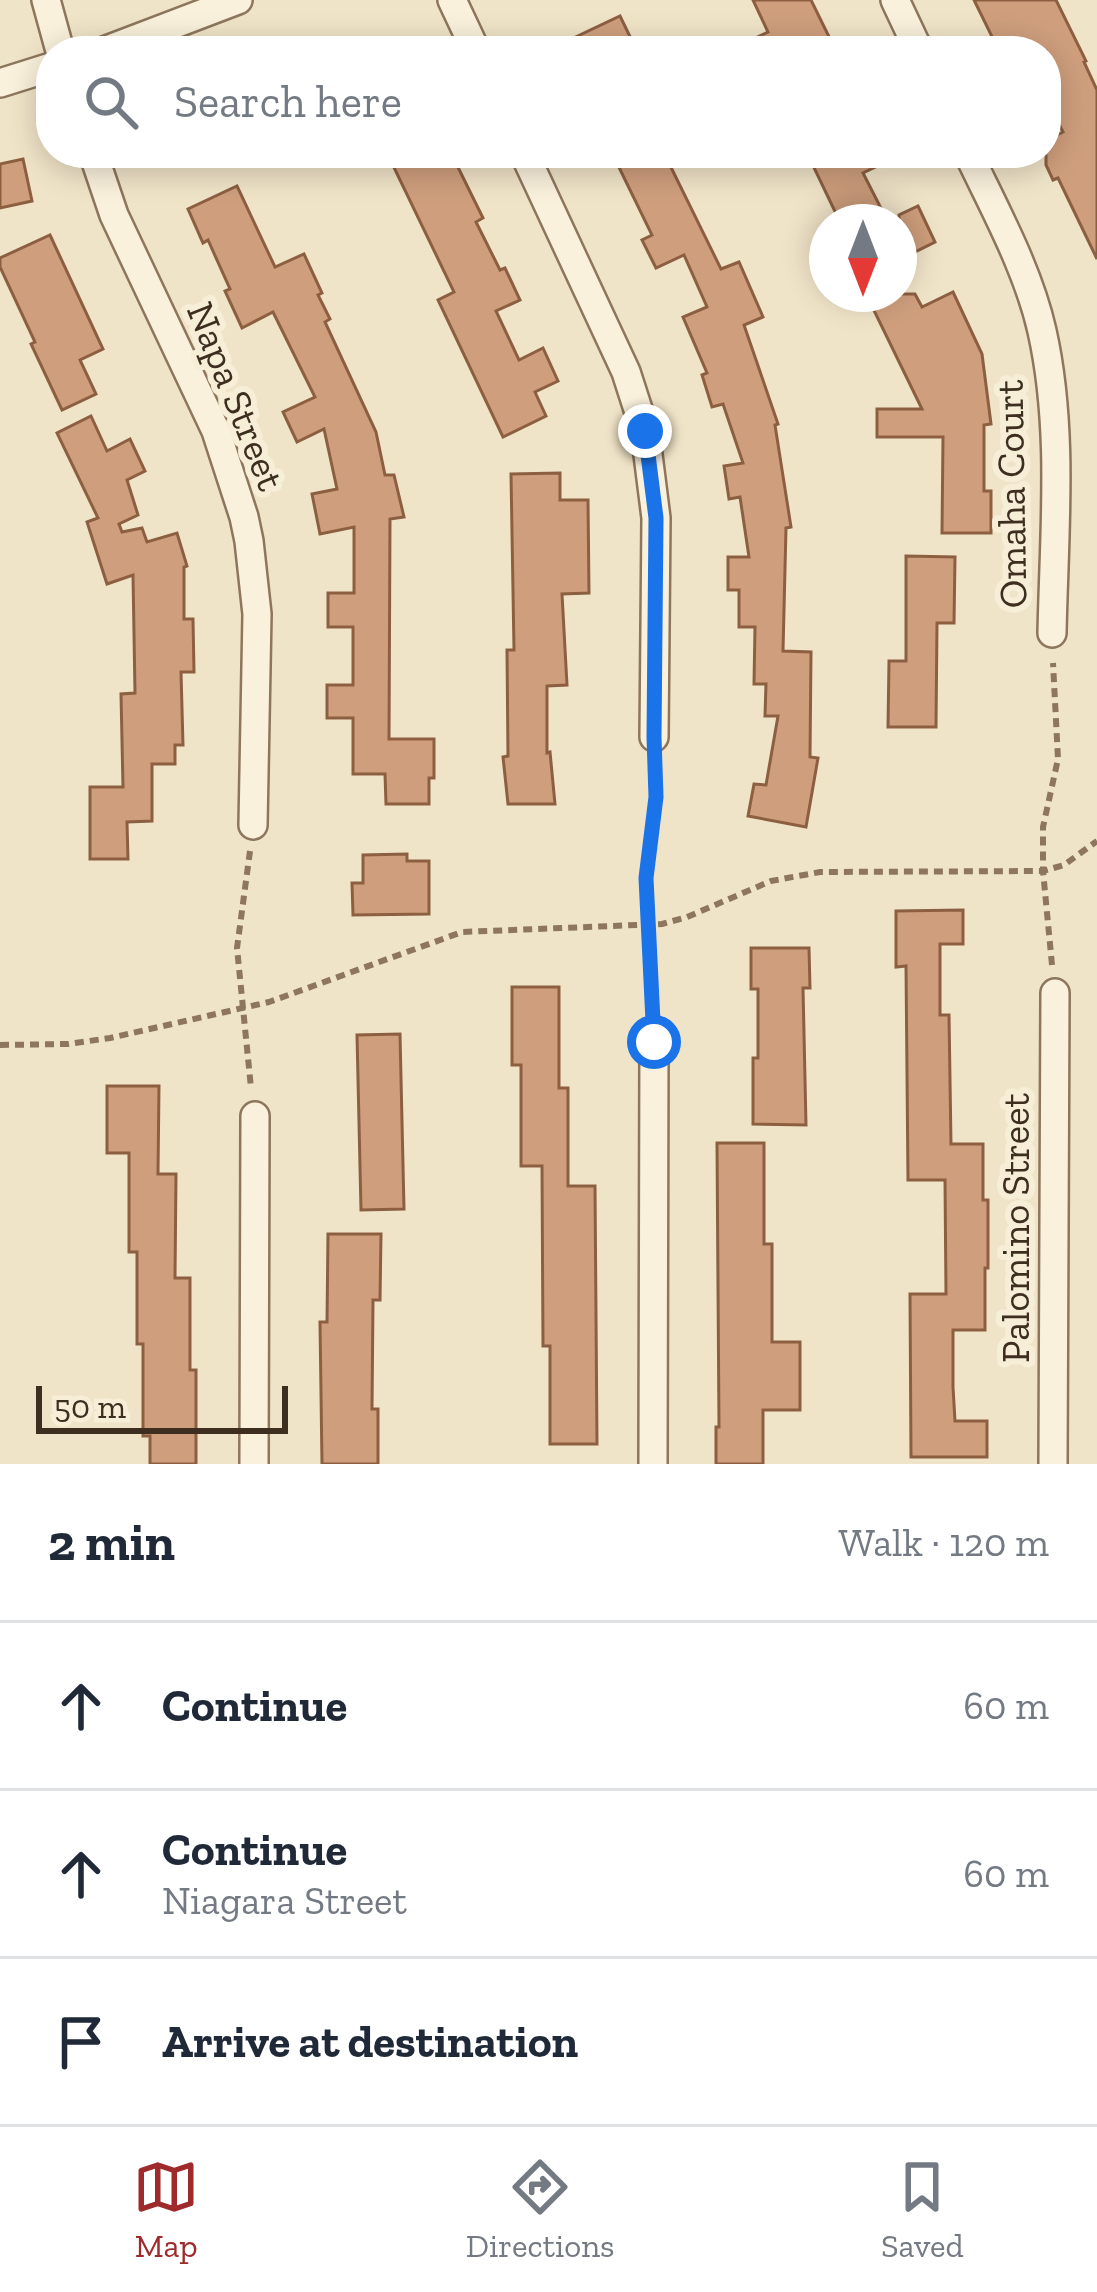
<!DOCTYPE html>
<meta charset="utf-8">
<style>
:root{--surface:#fff;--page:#f2f2f3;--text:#1f2937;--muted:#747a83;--line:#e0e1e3;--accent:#9e2a2b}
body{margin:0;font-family:"Zilla Slab",serif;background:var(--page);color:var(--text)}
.compass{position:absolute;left:809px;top:204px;width:108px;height:108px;border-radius:50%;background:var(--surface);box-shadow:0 6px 30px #0003;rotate:180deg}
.scale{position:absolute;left:36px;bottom:30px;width:252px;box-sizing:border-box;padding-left:12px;border:6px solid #3d2e20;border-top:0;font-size:33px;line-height:42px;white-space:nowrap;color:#3d2e20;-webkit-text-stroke:9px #f7eed8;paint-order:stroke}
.stop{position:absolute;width:36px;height:36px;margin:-27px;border:9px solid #1a73e8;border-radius:50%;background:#fff}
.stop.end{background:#1a73e8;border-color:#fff;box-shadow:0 3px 12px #0008}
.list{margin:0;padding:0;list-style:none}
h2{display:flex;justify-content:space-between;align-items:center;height:156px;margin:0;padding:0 48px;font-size:51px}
h2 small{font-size:39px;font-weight:400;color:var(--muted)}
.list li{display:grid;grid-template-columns:78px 1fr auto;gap:36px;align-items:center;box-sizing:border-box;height:168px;padding:0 48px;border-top:3px solid var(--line)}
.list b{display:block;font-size:45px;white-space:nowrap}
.list p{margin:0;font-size:39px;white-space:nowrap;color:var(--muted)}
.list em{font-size:39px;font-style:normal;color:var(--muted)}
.icon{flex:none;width:66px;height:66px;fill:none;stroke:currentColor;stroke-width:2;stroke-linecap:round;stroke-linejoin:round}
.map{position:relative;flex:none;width:1097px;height:1464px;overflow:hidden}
.search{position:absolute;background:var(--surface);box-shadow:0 6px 30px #0003;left:36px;right:36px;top:36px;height:132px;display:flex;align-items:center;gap:30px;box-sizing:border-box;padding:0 42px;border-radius:48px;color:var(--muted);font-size:45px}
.sheet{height:660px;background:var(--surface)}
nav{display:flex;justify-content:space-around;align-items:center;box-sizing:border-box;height:168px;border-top:3px solid var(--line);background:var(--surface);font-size:33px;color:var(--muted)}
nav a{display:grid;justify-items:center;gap:6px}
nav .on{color:var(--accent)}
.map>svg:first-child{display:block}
.building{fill:#cf9f7d;stroke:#8d5f41;stroke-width:3}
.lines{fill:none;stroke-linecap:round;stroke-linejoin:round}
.minor-casing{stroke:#8d765c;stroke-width:32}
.path{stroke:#8d765c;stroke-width:6;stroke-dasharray:9 6;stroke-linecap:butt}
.minor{stroke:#faf1dc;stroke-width:27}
.route{stroke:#1a73e8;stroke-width:15}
.labels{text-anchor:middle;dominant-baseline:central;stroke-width:12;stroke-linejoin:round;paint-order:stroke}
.street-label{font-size:39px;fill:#3d2e20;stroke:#f7eed8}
</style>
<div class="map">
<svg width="1097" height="1464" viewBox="0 0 1097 1464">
<rect width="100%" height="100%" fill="#f0e4c8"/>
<g class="building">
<polygon points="753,0 811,0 836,51 728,51 768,32"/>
<polygon points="974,0 1056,0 1086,61 1084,62 1097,90 1097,259 1058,178 1053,180 1046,165 1046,140 1063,132 1046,97 1046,51 999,51"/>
<polygon points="620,16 637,51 546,51"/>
<polygon points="387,153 451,153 483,218 476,222 500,270 505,268 520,300 496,311 519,360 543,348 558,381 535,392 546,416 503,437 438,300 454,292"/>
<polygon points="612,153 664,153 721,269 739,262 763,317 744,325 778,424 775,425 791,527 786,528 783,651 811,652 810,757 818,758 806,827 748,816 754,784 766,785 778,716 765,716 766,684 754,684 755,627 739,627 739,590 728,590 728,557 749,557 740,497 729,499 724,466 743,463 723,404 712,407 702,375 707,373 683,317 707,307 684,255 656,268 642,240 652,235"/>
<polygon points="807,153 905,153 863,173 888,222 840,222"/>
<polygon points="23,159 32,201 0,208 0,164"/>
<polygon points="237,186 275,267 304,254 322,293 318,295 330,319 325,322 376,432 385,475 394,475 404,517 390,519 389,739 434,739 434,778 429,778 429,804 386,804 385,774 353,774 353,718 327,718 327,685 353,685 353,627 328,627 328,593 354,593 354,527 320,534 312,494 337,489 324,429 297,442 283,412 315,397 273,312 242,328 225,291 230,289 208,240 203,243 188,209"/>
<polygon points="918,206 935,242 899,260 899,215"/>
<polygon points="50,235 103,349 80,360 96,394 62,410 31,344 35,342 0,267 0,258"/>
<polygon points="953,292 982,354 991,424 984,425 984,491 991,491 991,533 942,533 943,437 877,437 877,409 922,409 866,294 915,294 922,307"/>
<polygon points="91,416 107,451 130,439 145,471 127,480 138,515 119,524 122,532 142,528 147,542 177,533 187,566 184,567 184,619 193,619 194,672 181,672 183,745 175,745 175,764 152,764 152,821 127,822 128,859 90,859 90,787 123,787 121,694 135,693 133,575 107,584 87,522 98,518 57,433"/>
<polygon points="560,473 560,500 588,500 589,593 562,594 567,685 547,686 547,753 550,752 555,804 508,804 503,757 508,756 507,650 514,650 511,474"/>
<polygon points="906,556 955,557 954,623 937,623 936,727 888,727 889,661 906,661"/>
<polygon points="407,854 407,861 429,861 429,914 353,915 352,883 363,883 363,855"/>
<polygon points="963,910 963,944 940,944 940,1015 949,1015 951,1144 983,1144 983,1200 988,1200 988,1268 985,1268 985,1330 953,1330 953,1387 955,1421 987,1421 987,1457 911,1457 910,1294 946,1294 945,1180 908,1180 906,966 896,967 896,911"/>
<polygon points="751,948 809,948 810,988 803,988 806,1125 753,1124 753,1058 758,1058 758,989 751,989"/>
<polygon points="512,987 559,987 559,1088 568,1088 568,1186 595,1186 597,1444 550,1444 550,1346 543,1346 542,1166 521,1166 521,1065 512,1065"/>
<polygon points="400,1034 404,1209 361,1210 357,1035"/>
<polygon points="107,1086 159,1086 158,1174 176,1174 175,1278 190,1278 190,1370 196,1370 196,1464 150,1464 150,1436 143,1436 143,1344 137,1344 137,1252 129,1252 129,1153 107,1153"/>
<polygon points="717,1143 764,1143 764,1244 772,1244 772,1342 800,1342 800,1410 763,1410 763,1464 716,1464 716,1427 719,1427"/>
<polygon points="328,1234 381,1234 380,1300 373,1300 372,1409 378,1409 378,1464 322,1464 320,1322 327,1322"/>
</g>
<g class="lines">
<g class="minor-casing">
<g id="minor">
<polyline points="46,0 60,51"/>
<polyline points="452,0 476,51"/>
<polyline points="895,0 919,51"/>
<polyline points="104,51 238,0"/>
<polyline points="0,83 51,67"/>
<polyline points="93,153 114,215 216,431 244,517 249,541 257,614 253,825"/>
<polyline points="524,153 626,372 645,431 656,518 654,737"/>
<path d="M968,153C995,210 1028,269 1042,331C1064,429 1054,533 1052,633"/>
<polyline points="254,1464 255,1116"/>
<polyline points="653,1464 654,1042"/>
<polyline points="1053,1464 1055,993"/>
</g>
</g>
<g class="path">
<polyline points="250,851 237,948 251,1088"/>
<polyline points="1052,965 1043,871 1043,827 1058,759 1053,663"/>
<polyline points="653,1014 646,878 657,797 655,764"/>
<polyline points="0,1045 68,1044 110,1038 269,1002 462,932 662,924 687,917 771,881 820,872 1043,871 1064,865 1097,841"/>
</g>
<use href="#minor" class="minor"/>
</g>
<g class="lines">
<polyline class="route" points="645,431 656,518 654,737 656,797 646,878 654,1042"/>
</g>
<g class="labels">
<g class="street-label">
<text transform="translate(236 396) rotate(68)">Napa Street</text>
<text transform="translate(1011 494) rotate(-91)">Omaha Court</text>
<text transform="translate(1015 1228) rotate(-90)">Palomino Street</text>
</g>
</g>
</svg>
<svg class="compass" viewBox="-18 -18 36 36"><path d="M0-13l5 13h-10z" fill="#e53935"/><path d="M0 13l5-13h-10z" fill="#747a83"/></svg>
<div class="scale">50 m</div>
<div class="stop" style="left:654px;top:1042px"></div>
<div class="stop end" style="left:645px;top:431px"></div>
<div class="search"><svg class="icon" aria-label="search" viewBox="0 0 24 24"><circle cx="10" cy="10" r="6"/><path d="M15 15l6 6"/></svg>Search here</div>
</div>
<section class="sheet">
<h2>2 min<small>Walk · 120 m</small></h2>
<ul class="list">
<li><svg class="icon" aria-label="ahead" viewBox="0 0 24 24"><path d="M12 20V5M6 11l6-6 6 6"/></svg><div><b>Continue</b></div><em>60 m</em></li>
<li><svg class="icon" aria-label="ahead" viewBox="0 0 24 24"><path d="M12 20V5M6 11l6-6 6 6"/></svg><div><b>Continue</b><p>Niagara Street</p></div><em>60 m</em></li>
<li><svg class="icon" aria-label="arrive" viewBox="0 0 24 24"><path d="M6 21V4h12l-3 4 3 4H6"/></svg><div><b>Arrive at destination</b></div></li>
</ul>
</section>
<nav>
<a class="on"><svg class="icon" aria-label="map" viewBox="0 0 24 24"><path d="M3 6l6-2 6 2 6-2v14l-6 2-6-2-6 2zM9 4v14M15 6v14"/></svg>Map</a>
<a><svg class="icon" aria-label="directions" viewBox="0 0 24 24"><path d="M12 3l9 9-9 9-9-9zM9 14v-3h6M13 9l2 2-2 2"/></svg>Directions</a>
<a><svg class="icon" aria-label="saved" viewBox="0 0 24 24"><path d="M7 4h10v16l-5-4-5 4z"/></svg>Saved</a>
</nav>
